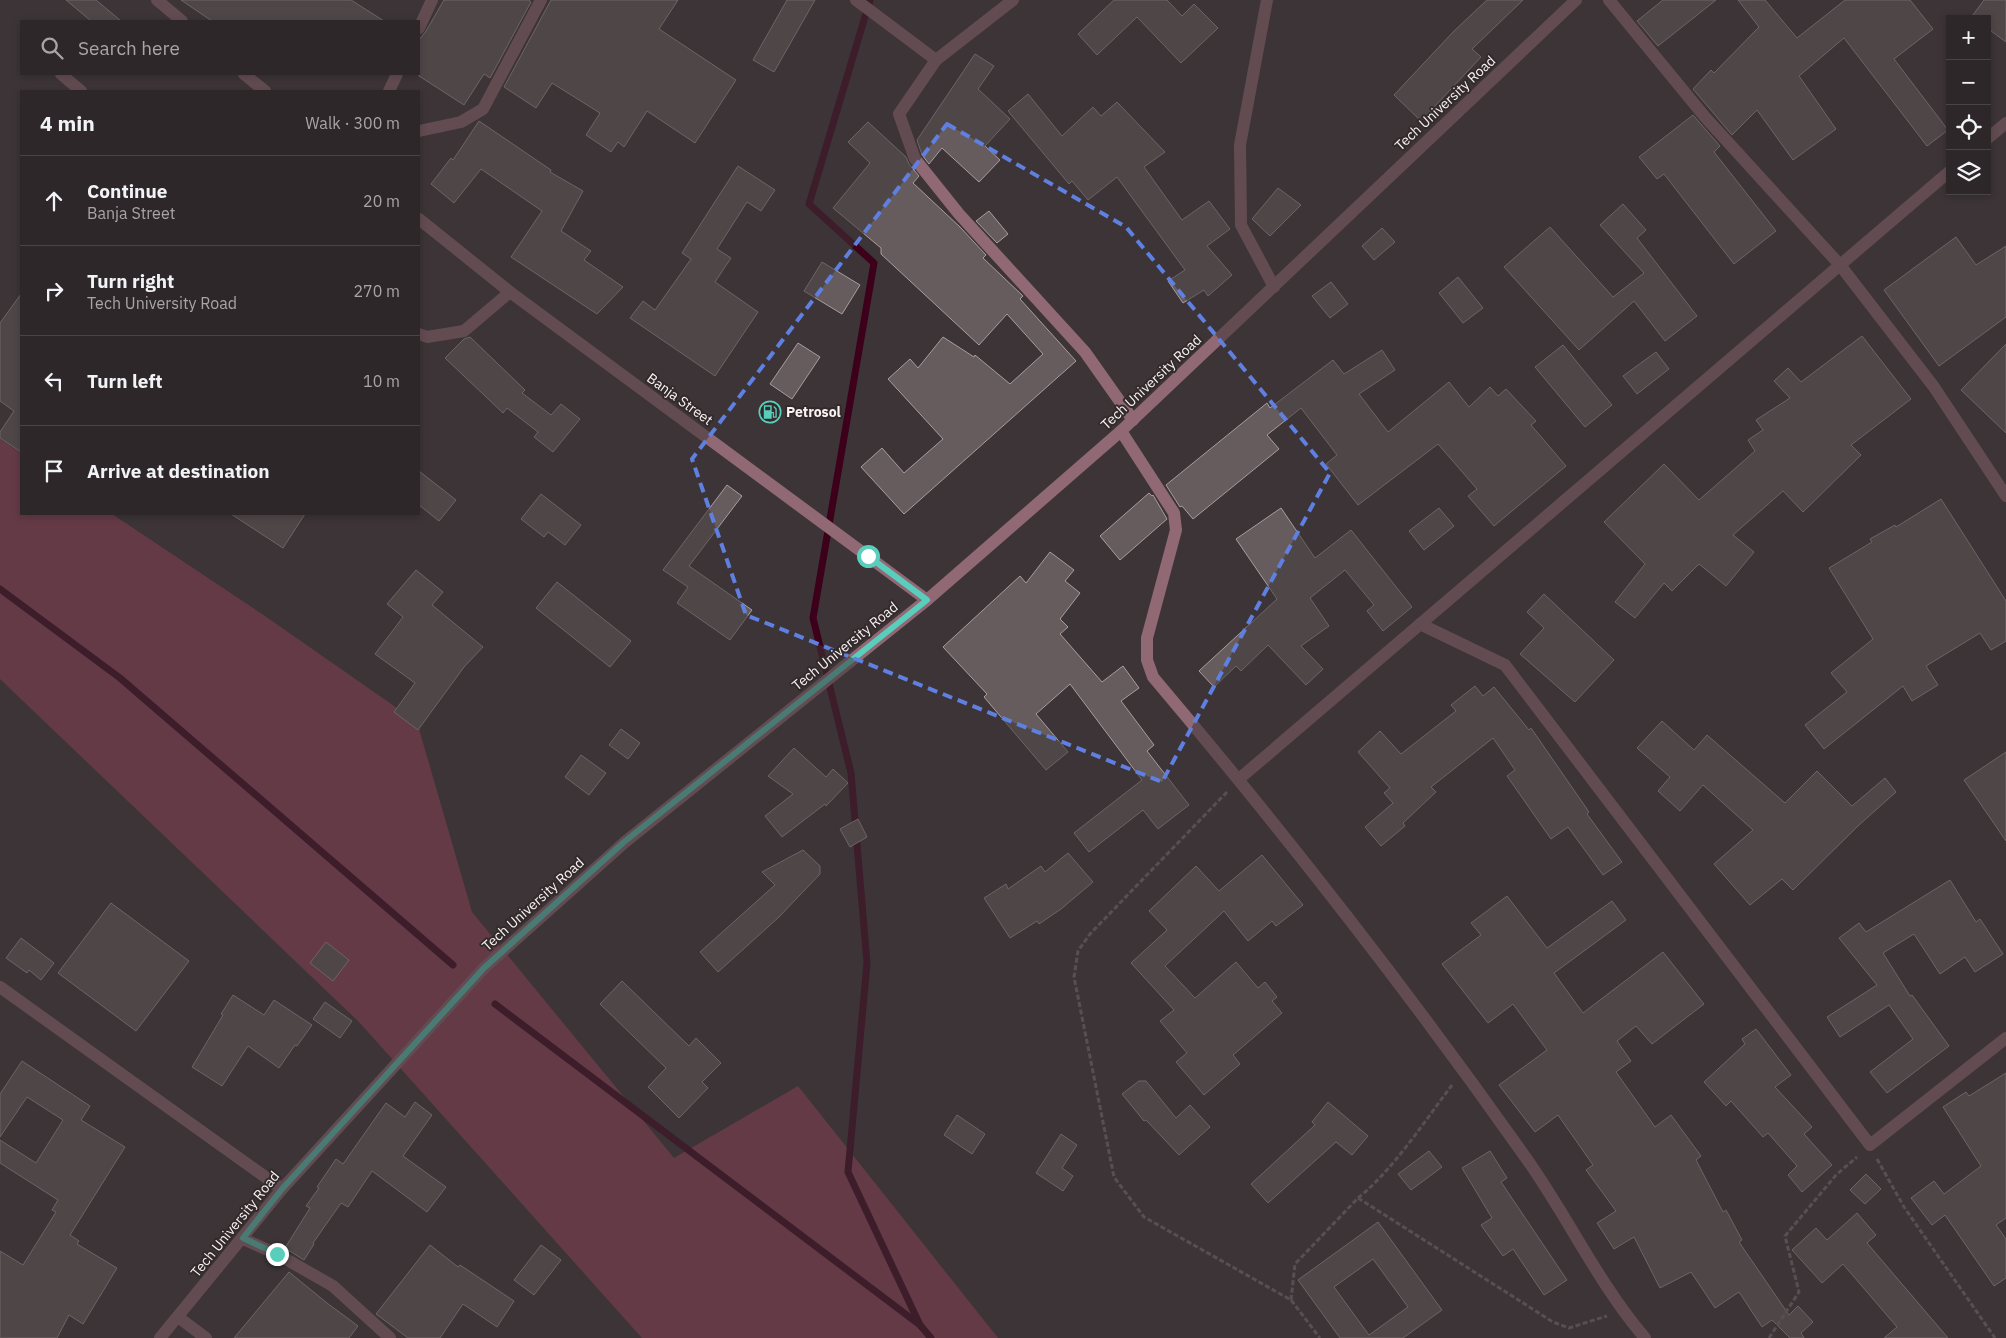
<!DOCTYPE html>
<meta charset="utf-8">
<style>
:root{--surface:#2e2729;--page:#3a3335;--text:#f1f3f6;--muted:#a7a5a8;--line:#494446}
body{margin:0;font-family:"IBM Plex Sans",sans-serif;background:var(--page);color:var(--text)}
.controls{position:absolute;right:15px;top:15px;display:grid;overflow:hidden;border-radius:0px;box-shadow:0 2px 8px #0003}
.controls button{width:45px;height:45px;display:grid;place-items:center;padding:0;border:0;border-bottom:1px solid var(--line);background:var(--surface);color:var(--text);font:25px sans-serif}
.stop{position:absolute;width:15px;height:15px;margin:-11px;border:4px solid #5acebc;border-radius:50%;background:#fff}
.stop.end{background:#5acebc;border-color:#fff;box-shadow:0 1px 5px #0008}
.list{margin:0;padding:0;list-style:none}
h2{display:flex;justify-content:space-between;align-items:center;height:65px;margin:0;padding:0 20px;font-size:21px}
h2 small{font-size:16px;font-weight:400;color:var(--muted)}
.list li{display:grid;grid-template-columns:32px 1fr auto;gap:15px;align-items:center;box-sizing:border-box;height:90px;padding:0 20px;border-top:1px solid var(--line)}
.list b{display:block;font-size:19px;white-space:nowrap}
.list p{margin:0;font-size:16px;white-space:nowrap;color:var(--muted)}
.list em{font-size:16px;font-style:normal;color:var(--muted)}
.icon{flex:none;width:28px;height:28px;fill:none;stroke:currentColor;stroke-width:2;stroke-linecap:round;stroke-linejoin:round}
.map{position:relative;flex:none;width:2006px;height:1338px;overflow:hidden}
.search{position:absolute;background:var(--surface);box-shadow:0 2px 8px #0003;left:20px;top:20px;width:400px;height:55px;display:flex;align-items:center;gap:12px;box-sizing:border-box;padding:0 18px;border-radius:0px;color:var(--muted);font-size:19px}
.panel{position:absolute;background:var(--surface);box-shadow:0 2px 8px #0003;left:20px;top:90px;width:400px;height:425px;border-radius:0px}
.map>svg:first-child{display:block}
.green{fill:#95415c}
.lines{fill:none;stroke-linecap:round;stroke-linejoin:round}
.stream{stroke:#3c001a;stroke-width:7}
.building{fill:#665c5e;stroke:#a89da0;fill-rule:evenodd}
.path{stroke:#787072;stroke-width:3;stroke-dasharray:5 2.5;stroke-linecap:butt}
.minor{stroke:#916974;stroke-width:12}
.tertiary{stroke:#916974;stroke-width:12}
.route{stroke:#5acebc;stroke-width:6}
.marked{fill:none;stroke:#5f80e0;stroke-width:4;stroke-dasharray:10 6;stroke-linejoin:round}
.labels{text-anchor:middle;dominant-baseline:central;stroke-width:4;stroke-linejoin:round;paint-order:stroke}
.street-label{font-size:14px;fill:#f9f3f4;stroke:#332a2c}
.poi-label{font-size:14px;font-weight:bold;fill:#f9f3f4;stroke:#332a2c;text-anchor:start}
</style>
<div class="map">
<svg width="2006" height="1338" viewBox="0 0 2006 1338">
<rect width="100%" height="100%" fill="#3d3437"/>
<polygon class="green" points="0,439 21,453 21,514 112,514 262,614 417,722 472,912 674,1158 798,1086 998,1338 642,1338 359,1022 0,679"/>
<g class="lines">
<g class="stream">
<polyline points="870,0 809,204 874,263 813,618 851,773 867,963 848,1172 920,1325"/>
<polyline points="0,589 120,678 453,965"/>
<polyline points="495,1004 920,1325 931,1338"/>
</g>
</g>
<g class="building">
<polygon points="66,0 96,0 121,21 91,21"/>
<polygon points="181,0 351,0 384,21 212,21"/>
<polygon points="444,0 529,0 531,2 490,78 484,74 464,105 419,76 419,40 426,31"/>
<polygon points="551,0 678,0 659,29 736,80 695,143 647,111 624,147 618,142 611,152 586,135 600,113 552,83 536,108 504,87"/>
<polygon points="787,0 815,0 774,72 753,60"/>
<polygon points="1114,0 1167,0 1182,16 1194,4 1218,28 1181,63 1137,17 1097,55 1078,34"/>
<polygon points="1487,0 1523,0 1472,49 1481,57 1421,121 1394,95 1454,31"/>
<polygon points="1663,0 1716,0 1658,46 1637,21"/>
<polygon points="1738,0 1765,0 1797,38 1845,0 1910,0 1933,29 1894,59 1948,130 1927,146 1844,38 1799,76 1836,129 1793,160 1757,110 1732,135 1693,89 1711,70 1714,73 1759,27"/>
<polygon points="1984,0 2006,0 2006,42 1987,28 1987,19 1970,19"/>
<polygon points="975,54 994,66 978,89 1010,119 985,146 1000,160 979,182 942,148 929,164 922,155 917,140"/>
<polygon points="1028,94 1062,136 1093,107 1101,116 1117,102 1165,152 1144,167 1182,220 1209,201 1230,229 1207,246 1232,275 1208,296 1204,290 1183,303 1168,281 1185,270 1117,177 1088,200 1072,181 1069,184 1008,111"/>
<polygon points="1693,115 1720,146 1714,152 1776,231 1734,264 1664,174 1657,179 1639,157"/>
<polygon points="479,121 551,170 550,172 583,191 561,231 591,251 584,260 623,287 597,314 511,257 542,211 481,169 454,203 431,184 451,158 453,160"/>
<polygon points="868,122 906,157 909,164 919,176 913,183 960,227 986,255 983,258 1023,296 1020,299 1076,361 904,514 861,467 882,448 904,473 943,439 888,379 910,359 918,368 943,337 974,357 975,355 1010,384 1043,354 1007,314 979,345 881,254 881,248 833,208 870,163 848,142"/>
<polygon points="738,166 775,190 761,211 747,202 717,249 731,258 715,282 758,312 715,376 630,318 643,301 655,310 691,259 682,253"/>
<polygon points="1278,188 1301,205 1270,236 1252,219"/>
<polygon points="1623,204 1646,230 1637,238 1697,316 1665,341 1634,301 1579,350 1504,267 1550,227 1613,297 1644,273 1600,225"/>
<polygon points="989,211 1008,234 997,243 976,221"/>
<polygon points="1382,228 1395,242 1374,260 1362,246"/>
<polygon points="1956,237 1976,265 2006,246 2006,317 1939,366 1884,290"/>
<polygon points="822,262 860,285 842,314 804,291"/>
<polygon points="1458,277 1483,308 1463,323 1439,293"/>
<polygon points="1331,282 1348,304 1330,318 1312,296"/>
<polygon points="21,294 21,452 0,438 0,432 14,411 0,401 0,323"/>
<polygon points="1862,336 1911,399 1851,445 1861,455 1803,512 1783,491 1733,535 1754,552 1726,586 1699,564 1672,591 1664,583 1635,618 1615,602 1645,564 1604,522 1664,464 1699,500 1755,451 1748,440 1763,430 1756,420 1790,398 1774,381 1788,368 1801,382"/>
<polygon points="470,337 525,390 522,393 551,415 561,404 580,419 553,452 534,437 538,432 507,408 503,413 445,358 464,339"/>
<polygon points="798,343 820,357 792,399 770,384"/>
<polygon points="2006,344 2006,433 1961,390"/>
<polygon points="1563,345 1612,405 1585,427 1535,367"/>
<polygon points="1382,350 1395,370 1359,394 1388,432 1449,382 1469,407 1490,387 1498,396 1506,389 1536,421 1531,425 1566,466 1494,526 1468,496 1477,489 1438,444 1358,505 1326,464 1337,455 1301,408 1267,435 1279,449 1193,519 1182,506 1180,507 1166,485 1267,403 1270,408 1333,360 1344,374"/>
<polygon points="1656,352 1669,369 1637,394 1623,376"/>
<polygon points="419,471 456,500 439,521 419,505"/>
<polygon points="727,485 742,496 689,566 752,610 730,640 677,603 688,587 663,570"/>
<polygon points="1149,493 1152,496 1153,495 1167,519 1120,560 1100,536"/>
<polygon points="541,494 581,525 565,545 548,532 544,537 521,519"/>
<polygon points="1941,499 2006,601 2006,641 1991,650 1980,633 1926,666 1938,685 1912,701 1903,686 1824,749 1805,725 1847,692 1831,673 1873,639 1829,568 1872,542 1870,539 1895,525 1896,527"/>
<polygon points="1281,508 1315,558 1351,530 1412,607 1383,631 1367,611 1374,605 1345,570 1310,598 1329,626 1301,646 1323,669 1306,685 1268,645 1241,671 1236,666 1214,687 1199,671 1277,599 1236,539"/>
<polygon points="1439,508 1454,526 1424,550 1409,531"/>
<polygon points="231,514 305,514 283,548"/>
<polygon points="1050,552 1074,570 1065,581 1080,593 1060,619 1068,627 1060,634 1102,682 1123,666 1139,688 1121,701 1154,745 1147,751 1189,805 1158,829 1143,810 1089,852 1074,833 1142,780 1070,684 1036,714 1068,752 1046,770 984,697 987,694 943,647 1020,576 1026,583"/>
<polygon points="416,570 443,592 432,605 483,647 464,667 418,730 394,712 415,683 375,654 403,617 387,604"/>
<polygon points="557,582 631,641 610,667 536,608"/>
<polygon points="1544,594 1614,660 1575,702 1520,654 1544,628 1527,612"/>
<polygon points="1475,686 1483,696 1494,687 1529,730 1531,728 1589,812 1587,814 1622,862 1603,875 1568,827 1551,839 1507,776 1515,770 1493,738 1431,787 1436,792 1403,823 1405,826 1381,846 1365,827 1393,803 1384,793 1390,788 1358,752 1380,731 1401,754 1456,711 1451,705"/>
<polygon points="1662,721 1694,750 1707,735 1785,803 1817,771 1852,806 1885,778 1896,792 1859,825 1793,890 1782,879 1750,905 1714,864 1753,830 1703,785 1680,811 1658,791 1670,777 1637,748"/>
<polygon points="621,729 640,743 628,759 609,745"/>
<polygon points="794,748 826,777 833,769 848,783 826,806 825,804 782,837 765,816 793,794 768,776"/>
<polygon points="2006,752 2006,841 1964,780"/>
<polygon points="581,755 606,773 589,795 565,777"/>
<polygon points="858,819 867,837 850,847 840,829"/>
<polygon points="803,850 820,866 820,874 779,917 718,972 700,952 775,885 762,872"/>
<polygon points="1068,853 1093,882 1061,909 1039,924 1037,921 1010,938 984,898 1006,884 1008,889 1041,866 1045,872"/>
<polygon points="1262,855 1303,905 1276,926 1272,921 1248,941 1224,911 1165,966 1195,998 1236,962 1258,988 1265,982 1277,997 1272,1001 1282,1013 1233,1055 1240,1064 1204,1095 1176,1062 1187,1053 1160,1021 1174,1010 1131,963 1167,930 1149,911 1196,866 1219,891"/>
<polygon points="1950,880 1976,922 1980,919 2003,954 1975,972 1965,957 1940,974 1914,934 1883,953 1910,996 1912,995 1949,1046 1887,1093 1870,1072 1913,1039 1889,1005 1840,1037 1827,1017 1877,985 1839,938 1859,923 1866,932"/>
<polygon points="1507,896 1547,948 1612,901 1626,920 1554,973 1583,1013 1663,952 1704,1004 1652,1044 1636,1026 1617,1041 1631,1061 1616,1072 1655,1127 1671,1115 1701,1156 1696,1160 1723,1212 1726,1210 1742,1240 1739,1242 1789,1315 1798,1306 1813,1322 1801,1333 1804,1338 1790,1338 1772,1320 1762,1327 1739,1292 1715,1308 1691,1272 1660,1288 1634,1237 1614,1249 1597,1223 1616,1211 1586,1170 1593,1165 1558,1115 1535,1132 1499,1085 1547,1050 1513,1004 1488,1023 1442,964 1481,935 1471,923"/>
<polygon points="111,903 189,961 136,1031 58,973"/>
<polygon points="21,938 54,963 41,980 29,970 27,973 6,958"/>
<polygon points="326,942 349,960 333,981 310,963"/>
<polygon points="622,981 689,1046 696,1038 721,1063 702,1082 708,1088 679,1118 648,1087 666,1068 600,1004"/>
<polygon points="233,995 264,1015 274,1000 312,1025 297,1046 295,1045 279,1068 248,1046 222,1086 192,1067 223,1015 221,1014"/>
<polygon points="325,1002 352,1021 340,1038 313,1019"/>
<polygon points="1756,1029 1791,1075 1775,1087 1812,1127 1804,1134 1832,1165 1802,1192 1788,1175 1797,1166 1768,1133 1763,1137 1731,1101 1726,1106 1704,1082 1745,1044 1742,1039"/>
<polygon points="22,1061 90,1106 81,1120 125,1147 70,1235 79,1241 77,1244 117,1268 83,1324 69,1315 57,1338 0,1338 0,1251 23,1265 56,1212 52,1210 58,1200 0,1163 0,1140 36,1163 63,1120 27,1097 0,1137 0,1094"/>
<polygon points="2006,1073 2006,1218 1996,1225 2006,1239 2006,1278 1994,1286 1945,1215 1932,1225 1911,1198 1934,1181 1944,1194 1981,1166 1943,1107 1966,1092 1969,1096"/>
<polygon points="1139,1081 1146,1081 1176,1118 1190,1105 1210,1127 1179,1155 1146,1120 1144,1121 1122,1094"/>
<polygon points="415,1102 432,1115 403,1156 446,1187 427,1212 372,1171 348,1207 341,1203 313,1243 314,1244 304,1260 285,1248 310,1208 306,1206 319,1188 317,1187 336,1159 343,1164 386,1103 405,1117"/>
<polygon points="1328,1102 1368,1136 1352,1155 1336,1142 1268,1203 1251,1184 1315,1125 1312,1122"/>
<polygon points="957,1115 985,1134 972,1154 944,1135"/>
<polygon points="1061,1134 1077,1145 1062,1168 1073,1176 1063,1191 1036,1173"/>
<polygon points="1429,1151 1442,1167 1411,1190 1398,1174"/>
<polygon points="1490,1151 1507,1178 1501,1182 1567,1280 1544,1295 1513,1249 1503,1256 1481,1225 1492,1218 1462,1168"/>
<polygon points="1866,1174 1881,1189 1865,1204 1850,1190"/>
<polygon points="1857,1213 1876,1235 1867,1243 1948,1338 1884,1338 1897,1327 1843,1264 1822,1283 1792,1250 1816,1228 1827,1240"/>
<path d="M1378,1222L1442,1310L1403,1338H1340L1298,1280ZM1373,1259L1408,1307L1369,1335L1334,1287Z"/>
<polygon points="430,1245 458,1267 460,1265 514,1301 497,1327 463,1304 440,1338 408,1338 376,1314"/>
<polygon points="541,1245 561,1260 534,1295 514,1280"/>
<polygon points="289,1272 327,1303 358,1326 349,1338 234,1338"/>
</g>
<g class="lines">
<g class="path">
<polyline points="1227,792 1090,934 1078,951 1074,977 1114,1177 1144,1217 1291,1300 1320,1338"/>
<polyline points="1877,1159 1904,1207 1995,1338"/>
<polyline points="1358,1198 1553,1322 1569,1328 1607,1316"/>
<path d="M1291,1300L1295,1264L1358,1198C1393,1170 1424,1122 1452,1085"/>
<polyline points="1769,1338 1799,1292 1785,1236 1837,1174 1857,1157"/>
</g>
<g class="minor">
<polyline points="157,0 182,21"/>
<polyline points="856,0 936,60 1013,0"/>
<polyline points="1267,0 1240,145 1241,225 1274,287"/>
<polyline points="1609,0 1705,117 1840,265 1934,387 2006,496"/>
<polyline points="419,28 432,0"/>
<polyline points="936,60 899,114 915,159 959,214 1085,352 1133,420"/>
<polyline points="61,74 81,91"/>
<polyline points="244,74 265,91"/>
<polyline points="389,91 397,74"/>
<polyline points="419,131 461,122 483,109 541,0"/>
<polyline points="1987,139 2006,123"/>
<polyline points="419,219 510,292 927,600"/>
<polyline points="419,334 427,337 464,331 510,292"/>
<path d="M1121,431L1174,513L1176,530L1147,638V660L1153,677C1284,832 1409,992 1526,1158C1568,1217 1598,1283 1645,1338"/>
<polyline points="1420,624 1505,665 1870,1145 2006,1038"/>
<polyline points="1239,779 1950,171"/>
<polyline points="0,987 282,1189"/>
<polyline points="243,1239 277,1254 333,1286 390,1338"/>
<polyline points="178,1317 206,1338"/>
</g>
<polyline class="tertiary" points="160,1338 282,1189 484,968 625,842 927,600 1121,431 1576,0"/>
</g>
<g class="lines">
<polyline class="route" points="277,1254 243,1238 282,1189 484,968 624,842 927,600 868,556"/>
</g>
<path d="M0 0H2006V1338H0ZM947,124L1126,227L1330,473L1162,782L746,615L692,459Z" fill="#3d3437" fill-opacity=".55" fill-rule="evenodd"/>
<path class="marked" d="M947,124L1126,227L1330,473L1162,782L746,615L692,459Z"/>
<defs>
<g id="fuel-ring" transform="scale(1.125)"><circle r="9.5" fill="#332a2c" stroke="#5acebc" stroke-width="1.5"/><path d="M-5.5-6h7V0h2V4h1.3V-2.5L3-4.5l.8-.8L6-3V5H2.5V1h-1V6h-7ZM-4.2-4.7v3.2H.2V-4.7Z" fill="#5acebc"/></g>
</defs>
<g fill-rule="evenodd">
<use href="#fuel-ring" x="770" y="412"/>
</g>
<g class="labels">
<g class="street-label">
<text transform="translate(1445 103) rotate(-43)">Tech University Road</text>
<text transform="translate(1151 382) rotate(-43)">Tech University Road</text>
<text transform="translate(680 399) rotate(36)">Banja Street</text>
<text transform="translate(845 646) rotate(-39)">Tech University Road</text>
<text transform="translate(533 904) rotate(-42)">Tech University Road</text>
<text transform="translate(235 1224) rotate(-51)">Tech University Road</text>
</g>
<g class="poi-label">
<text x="786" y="412">Petrosol</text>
</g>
</g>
</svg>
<div class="controls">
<button>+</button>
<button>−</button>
<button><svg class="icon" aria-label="locate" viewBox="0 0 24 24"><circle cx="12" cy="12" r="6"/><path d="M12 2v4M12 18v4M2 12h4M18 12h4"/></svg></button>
<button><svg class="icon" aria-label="layers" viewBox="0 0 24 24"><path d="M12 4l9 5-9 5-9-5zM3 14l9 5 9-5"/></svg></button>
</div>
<div class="stop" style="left:868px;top:556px"></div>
<div class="stop end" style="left:277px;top:1254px"></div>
<div class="search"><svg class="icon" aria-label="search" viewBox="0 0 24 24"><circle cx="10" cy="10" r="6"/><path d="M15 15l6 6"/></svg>Search here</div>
<section class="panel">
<h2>4 min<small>Walk · 300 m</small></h2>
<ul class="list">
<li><svg class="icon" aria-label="ahead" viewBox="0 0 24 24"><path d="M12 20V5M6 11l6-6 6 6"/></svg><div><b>Continue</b><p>Banja Street</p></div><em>20 m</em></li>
<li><svg class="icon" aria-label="right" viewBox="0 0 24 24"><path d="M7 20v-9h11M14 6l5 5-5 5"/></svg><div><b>Turn right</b><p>Tech University Road</p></div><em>270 m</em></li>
<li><svg class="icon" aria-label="left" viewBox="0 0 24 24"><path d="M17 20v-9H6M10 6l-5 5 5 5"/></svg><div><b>Turn left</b></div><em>10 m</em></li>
<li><svg class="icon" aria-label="arrive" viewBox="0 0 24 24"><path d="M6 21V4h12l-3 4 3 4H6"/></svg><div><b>Arrive at destination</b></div></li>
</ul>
</section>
</div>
